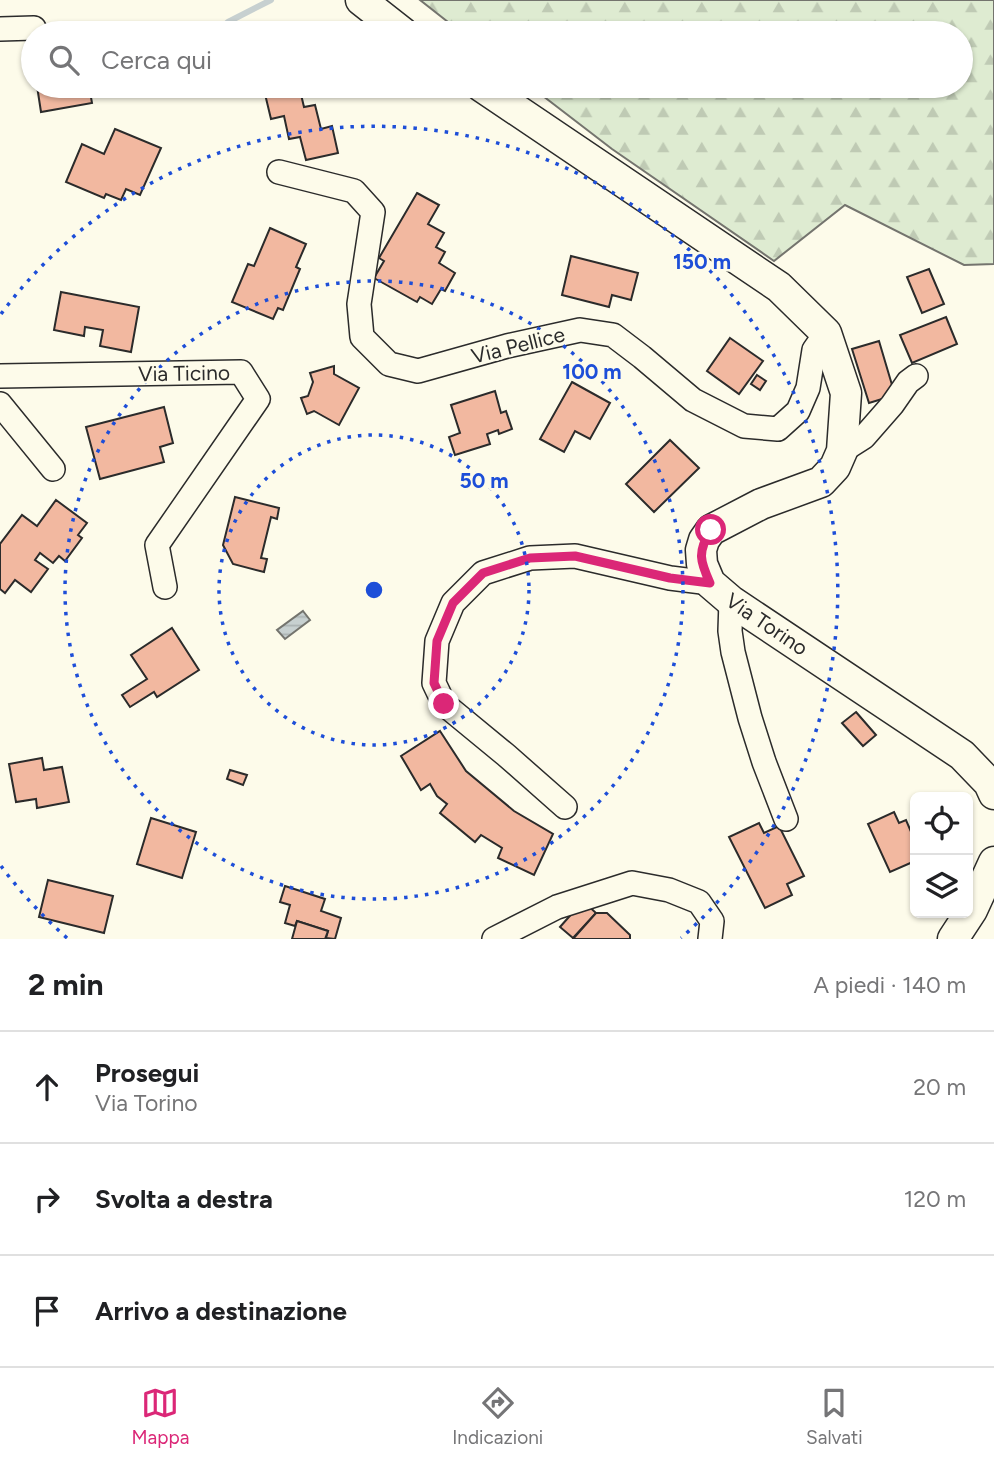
<!DOCTYPE html>
<html lang="it">
<meta charset="utf-8">
<style>
:root{--surface:#fff;--page:#f2f2f2;--text:#202124;--muted:#757577;--line:#e0e0e0;--accent:#db2777}
body{margin:0;font-family:Figtree,sans-serif;background:var(--page);color:var(--text)}
.controls{position:absolute;right:21px;bottom:21px;display:grid;overflow:hidden;border-radius:10px;box-shadow:0 2px 5px #0004}
.controls button{width:63px;height:63px;display:grid;place-items:center;padding:0;border:0;border-bottom:2px solid var(--line);background:var(--surface);color:var(--text);font:35px sans-serif}
.stop{position:absolute;width:21px;height:21px;margin:-16px;border:5px solid #db2777;border-radius:50%;background:#fff}
.stop.end{background:#db2777;border-color:#fff;box-shadow:0 2px 7px #0008}
.list{margin:0;padding:0;list-style:none}
h2{display:flex;justify-content:space-between;align-items:center;height:91px;margin:0;padding:0 28px;font-size:30px}
h2 small{font-size:23px;font-weight:400;color:var(--muted)}
.list li{display:grid;grid-template-columns:46px 1fr auto;gap:21px;align-items:center;box-sizing:border-box;height:112px;padding:0 28px;border-top:2px solid var(--line)}
.list b{display:block;font-size:26px;white-space:nowrap}
.list p{margin:0;font-size:23px;white-space:nowrap;color:var(--muted)}
.list em{font-size:23px;font-style:normal;color:var(--muted)}
.icon{flex:none;width:38px;height:38px;fill:none;stroke:currentColor;stroke-width:2;stroke-linecap:round;stroke-linejoin:round}
.map{position:relative;flex:none;width:994px;height:939px;overflow:hidden}
.search{position:absolute;background:var(--surface);box-shadow:0 2px 5px #0004;left:21px;right:21px;top:21px;height:77px;display:flex;align-items:center;gap:18px;box-sizing:border-box;padding:0 24px;border-radius:38px;color:var(--muted);font-size:26px}
.sheet{height:427px;background:var(--surface)}
nav{display:flex;justify-content:space-around;align-items:center;box-sizing:border-box;height:98px;border-top:2px solid var(--line);background:var(--surface);font-size:19px;color:var(--muted)}
nav a{display:grid;justify-items:center;gap:4px}
nav .on{color:var(--accent)}
.map>svg:first-child{display:block}
.forest{fill:url(#forest-firs);stroke:#74746e;stroke-width:2}
.water{fill:url(#water-rules);stroke:#74746e;stroke-width:2}
.lines{fill:none;stroke-linecap:round;stroke-linejoin:round}
.stream{stroke:#c7d0d0;stroke-width:6}
.building{fill:#f2b8a0;stroke:#2b2b2b;stroke-width:2}
.minor-casing{stroke:#2b2b2b;stroke-width:26}
.major-casing{stroke:#2b2b2b;stroke-width:33}
.minor{stroke:#fdfbea;stroke-width:23}
.major{stroke:#fdfbea;stroke-width:30}
.route{stroke:#db2777;stroke-width:9}
.ring{fill:none;stroke:#1d4ed8;stroke-width:3.5;stroke-dasharray:3.5 7}
.labels{text-anchor:middle;dominant-baseline:central;stroke-width:5;stroke-linejoin:round;paint-order:stroke}
.street-label{font-size:21px;fill:#2b2b2b;stroke:#fdfbea}
.centre{fill:#1d4ed8;stroke:#fdfbea;stroke-width:3.5}
.ring-label{font-size:21px;text-anchor:middle;font-weight:bold;fill:#1d4ed8;stroke:#fdfbea;stroke-width:5;stroke-linejoin:round;paint-order:stroke}
</style>
<div class="map">
<svg width="994" height="939" viewBox="0 0 994 939">
<defs>
<pattern id="forest-firs" width="22" height="20" patternUnits="userSpaceOnUse" patternTransform="scale(1.75)"><rect width="22" height="20" fill="#deebd1"/><path d="M5 1l3.5 6h-7zM16 11l3.5 6h-7z" fill="#bfcab4"/></pattern>
<pattern id="water-rules" width="6" height="5" patternUnits="userSpaceOnUse" patternTransform="scale(1.75)"><rect width="6" height="5" fill="#c7d0d0"/><path d="M0 2.5h6" fill="none" stroke="#abb3b3"/></pattern>
</defs>
<rect width="100%" height="100%" fill="#fdfbea"/>
<polygon class="forest" points="420,0 994,0 994,264 964,265 845,205 774,261 612,149 530,86 961,86 961,33 462,33"/>
<polygon class="water" points="303,611 310,620 285,639 277,630"/>
<g class="lines">
<polyline class="stream" points="216,33 228,22 271,0"/>
</g>
<g class="building">
<polygon points="37,86 89,86 92,103 41,112"/>
<polygon points="299,86 304,107 315,105 321,129 332,126 338,153 306,160 300,137 289,139 284,116 271,119 265,94"/>
<polygon points="115,129 161,148 140,195 126,189 121,200 106,194 104,198 66,182 82,144 104,154"/>
<polygon points="417,193 439,205 428,224 444,233 436,247 445,252 439,263 455,273 445,291 441,289 432,304 420,297 417,302 374,278 384,261 379,258"/>
<polygon points="270,228 306,244 296,267 300,269 283,310 278,308 273,319 232,302 248,264 254,266"/>
<polygon points="571,256 638,273 631,300 612,295 609,307 562,295"/>
<polygon points="929,269 944,304 922,313 907,277"/>
<polygon points="61,292 139,307 131,352 100,346 103,330 85,327 84,336 54,330"/>
<polygon points="946,317 957,344 912,363 900,335"/>
<polygon points="730,338 763,361 739,394 707,371"/>
<polygon points="879,341 895,395 869,403 852,349"/>
<polygon points="334,366 334,374 359,388 339,425 314,411 307,414 301,398 308,396 313,382 310,373"/>
<polygon points="757,375 766,381 760,390 751,384"/>
<polygon points="572,382 610,403 590,439 575,431 564,452 540,439"/>
<polygon points="495,391 501,413 506,411 512,429 499,434 498,430 487,434 490,444 455,455 449,437 460,433 451,405"/>
<polygon points="164,407 173,443 160,447 164,462 100,479 86,427"/>
<polygon points="670,440 699,468 654,512 626,484"/>
<polygon points="235,497 279,508 277,519 271,517 261,558 267,559 264,572 233,564 223,545"/>
<polygon points="56,500 87,523 78,535 82,538 65,561 59,556 53,563 40,553 35,560 48,569 31,592 15,580 5,593 0,589 0,544 22,515 37,526"/>
<polygon points="172,628 199,670 157,697 154,692 130,707 122,695 147,679 131,655"/>
<polygon points="856,712 876,735 863,746 842,723"/>
<polygon points="440,731 466,771 514,811 553,834 534,875 498,858 502,848 481,835 475,842 440,813 447,804 437,796 430,784 421,790 401,756"/>
<polygon points="42,758 44,770 62,767 69,802 37,808 36,799 16,802 9,764"/>
<polygon points="230,770 247,775 243,785 227,779"/>
<polygon points="894,812 899,823 906,820 915,841 915,861 890,872 868,824"/>
<polygon points="151,818 196,832 182,878 137,864"/>
<polygon points="759,823 764,833 779,826 804,876 787,884 792,895 765,908 729,837"/>
<polygon points="48,880 113,896 104,933 39,917"/>
<polygon points="285,886 325,899 321,911 341,918 335,939 326,938 328,931 297,921 295,926 285,923 290,905 280,902"/>
<polygon points="583,901 596,913 573,938 560,927"/>
<polygon points="596,913 607,913 630,935 630,939 573,939"/>
<polygon points="297,921 328,931 325,939 292,939"/>
</g>
<g class="lines">
<g class="minor-casing">
<g id="minor">
<polyline points="0,29 34,28"/>
<polyline points="279,172 354,191 373,212 359,304 362,337 389,364 418,371 507,346 580,330 613,335 642,357 693,400 744,426 778,429 798,411 808,388 814,350 826,333"/>
<polyline points="0,376 241,372 258,399 157,545 165,587"/>
<polyline points="0,404 53,469"/>
<polyline points="842,451 864,437 892,405 908,382 916,376"/>
<polyline points="731,601 730,631 733,652 750,718 764,762 786,819"/>
<polyline points="565,807 506,755 444,704 434,683 437,641 453,603 483,573 530,558 575,556 670,578 710,583"/>
<polyline points="494,939 557,907 632,883 669,890 699,902 712,921 710,939"/>
</g>
</g>
<g class="major-casing">
<g id="major">
<polyline points="361,0 403,33"/>
<polyline points="481,86 779,287 826,333 846,393 842,451 835,467 821,482 761,504 711,530 704,540 701,550 702,564 710,583 731,601 962,755 989,783 994,794"/>
<polyline points="953,939 972,910 994,862"/>
</g>
</g>
<use href="#minor" class="minor"/>
<use href="#major" class="major"/>
</g>
<g class="lines">
<path class="route" d="M444,704L434,683L437,641L453,603L483,573L530,558L575,556L670,578L710,583C700,561 697,552 711,530"/>
</g>
<g class="ring">
<circle cx="374" cy="590" r="155"/>
<circle cx="374" cy="590" r="309"/>
<path d="M67 938A464 464 0 0 1 1 866M1 314A464 464 0 1 1 681 938"/>
</g>
<g class="labels">
<g class="street-label">
<text transform="translate(518 345) rotate(-14)">Via Pellice</text>
<text transform="translate(184 373) rotate(-1)">Via Ticino</text>
<text transform="translate(767 624) rotate(34)">Via Torino</text>
</g>
</g>
<circle cx="374" cy="590" r="10" class="centre"/>
<g class="ring-label">
<text x="702" y="269">150 m</text>
<text x="592" y="379">100 m</text>
<text x="484" y="488">50 m</text>
</g>
</svg>
<div class="controls">
<button><svg class="icon" aria-label="locate" viewBox="0 0 24 24"><circle cx="12" cy="12" r="6"/><path d="M12 2v4M12 18v4M2 12h4M18 12h4"/></svg></button>
<button><svg class="icon" aria-label="layers" viewBox="0 0 24 24"><path d="M12 4l9 5-9 5-9-5zM3 14l9 5 9-5"/></svg></button>
</div>
<div class="stop" style="left:711px;top:530px"></div>
<div class="stop end" style="left:444px;top:704px"></div>
<div class="search"><svg class="icon" aria-label="search" viewBox="0 0 24 24"><circle cx="10" cy="10" r="6"/><path d="M15 15l6 6"/></svg>Cerca qui</div>
</div>
<section class="sheet">
<h2>2 min<small>A piedi · 140 m</small></h2>
<ul class="list">
<li><svg class="icon" aria-label="ahead" viewBox="0 0 24 24"><path d="M12 20V5M6 11l6-6 6 6"/></svg><div><b>Prosegui</b><p>Via Torino</p></div><em>20 m</em></li>
<li><svg class="icon" aria-label="right" viewBox="0 0 24 24"><path d="M7 20v-9h11M14 6l5 5-5 5"/></svg><div><b>Svolta a destra</b></div><em>120 m</em></li>
<li><svg class="icon" aria-label="arrive" viewBox="0 0 24 24"><path d="M6 21V4h12l-3 4 3 4H6"/></svg><div><b>Arrivo a destinazione</b></div></li>
</ul>
</section>
<nav>
<a class="on"><svg class="icon" aria-label="map" viewBox="0 0 24 24"><path d="M3 6l6-2 6 2 6-2v14l-6 2-6-2-6 2zM9 4v14M15 6v14"/></svg>Mappa</a>
<a><svg class="icon" aria-label="directions" viewBox="0 0 24 24"><path d="M12 3l9 9-9 9-9-9zM9 14v-3h6M13 9l2 2-2 2"/></svg>Indicazioni</a>
<a><svg class="icon" aria-label="saved" viewBox="0 0 24 24"><path d="M7 4h10v16l-5-4-5 4z"/></svg>Salvati</a>
</nav>
